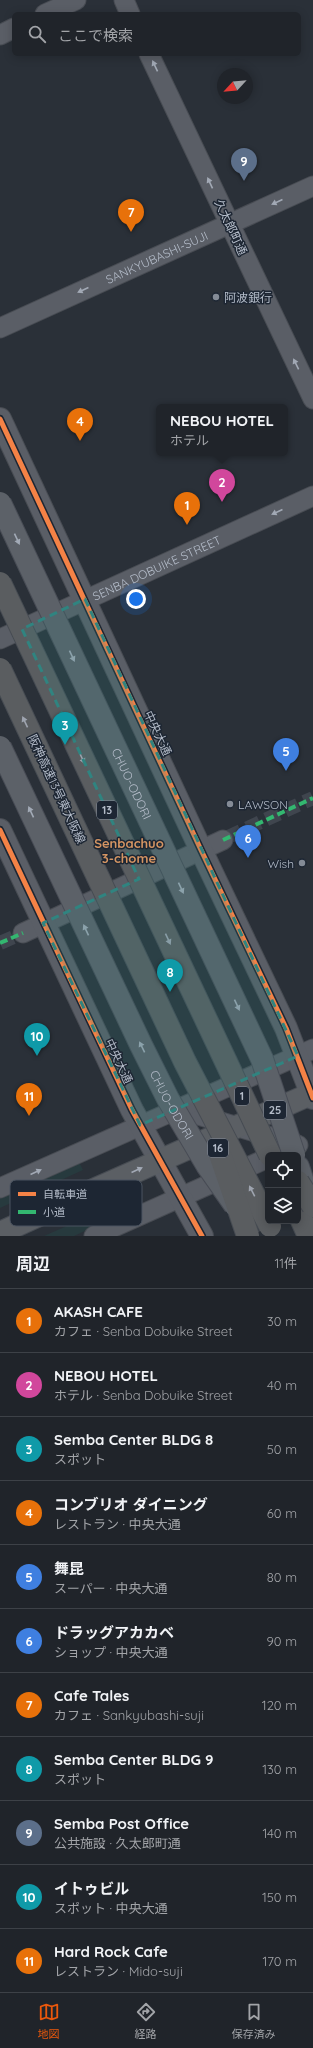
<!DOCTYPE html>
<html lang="ja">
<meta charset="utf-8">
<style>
:root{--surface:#20242a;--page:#2d3036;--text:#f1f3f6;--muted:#a2a4a8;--line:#3d4147;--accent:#ea580c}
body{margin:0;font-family:Quicksand,"Noto Sans JP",sans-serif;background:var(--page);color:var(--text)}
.controls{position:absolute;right:12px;bottom:12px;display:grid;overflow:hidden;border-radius:6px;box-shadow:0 2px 10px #0003}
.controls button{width:36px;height:36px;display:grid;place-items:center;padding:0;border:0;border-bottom:1px solid var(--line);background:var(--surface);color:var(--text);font:20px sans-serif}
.compass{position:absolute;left:217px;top:68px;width:36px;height:36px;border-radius:50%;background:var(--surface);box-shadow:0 2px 10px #0003;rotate:244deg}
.you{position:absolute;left:136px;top:599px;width:14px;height:14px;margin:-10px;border:3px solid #fff;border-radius:50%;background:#1a73e8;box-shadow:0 0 0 6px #1a73e833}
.badge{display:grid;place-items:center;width:26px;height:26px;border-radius:50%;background:var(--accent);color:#fff;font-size:13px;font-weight:700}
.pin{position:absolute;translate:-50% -33px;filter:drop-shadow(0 1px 2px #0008)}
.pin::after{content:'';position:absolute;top:21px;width:14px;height:12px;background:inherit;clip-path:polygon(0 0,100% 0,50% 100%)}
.popup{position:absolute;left:156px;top:404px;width:132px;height:52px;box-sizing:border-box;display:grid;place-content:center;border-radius:6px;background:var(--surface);filter:drop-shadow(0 1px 3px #0005);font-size:13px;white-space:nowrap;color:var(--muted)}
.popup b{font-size:15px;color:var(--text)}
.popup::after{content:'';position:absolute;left:50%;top:100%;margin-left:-8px;border:8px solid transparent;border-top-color:var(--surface)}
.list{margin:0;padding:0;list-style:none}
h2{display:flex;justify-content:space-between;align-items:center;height:52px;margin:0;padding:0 16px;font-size:17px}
h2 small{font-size:13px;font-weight:400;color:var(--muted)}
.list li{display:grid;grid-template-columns:26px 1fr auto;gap:12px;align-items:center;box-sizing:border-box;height:64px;padding:0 16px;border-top:1px solid var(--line)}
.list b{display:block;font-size:15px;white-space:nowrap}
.list p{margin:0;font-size:13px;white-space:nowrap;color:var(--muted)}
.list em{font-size:13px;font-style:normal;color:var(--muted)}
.icon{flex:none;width:22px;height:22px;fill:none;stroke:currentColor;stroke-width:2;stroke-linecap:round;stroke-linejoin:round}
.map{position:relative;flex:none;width:313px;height:1236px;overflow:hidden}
.search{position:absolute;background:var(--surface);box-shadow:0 2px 10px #0003;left:12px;right:12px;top:12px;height:44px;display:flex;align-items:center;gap:10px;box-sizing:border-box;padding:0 14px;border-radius:6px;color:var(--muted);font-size:15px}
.sheet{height:756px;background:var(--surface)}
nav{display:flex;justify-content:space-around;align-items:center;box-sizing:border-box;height:56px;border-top:1px solid var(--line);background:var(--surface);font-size:11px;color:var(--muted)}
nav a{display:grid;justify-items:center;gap:2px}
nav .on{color:var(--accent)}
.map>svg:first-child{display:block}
.green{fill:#273a3e}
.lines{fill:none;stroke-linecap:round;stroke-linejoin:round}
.pedestrian-tunnel{stroke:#3f454e;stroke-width:14;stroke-dasharray:14 7;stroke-linecap:butt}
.minor-casing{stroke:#484c53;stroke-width:21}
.tertiary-casing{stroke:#484c53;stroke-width:24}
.primary-casing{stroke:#484c55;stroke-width:24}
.trunk-casing{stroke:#474c53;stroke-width:24}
.motorway-casing{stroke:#474c53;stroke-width:24}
.minor{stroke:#5a5e66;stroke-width:19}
.tertiary{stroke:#5a5e66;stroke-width:22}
.primary{stroke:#5c6168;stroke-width:22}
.trunk{stroke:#5b5f64;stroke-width:22}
.motorway{stroke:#5a5d60;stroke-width:22}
.primary-bridge-casing{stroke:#484c55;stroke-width:24;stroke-linecap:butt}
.motorway-bridge-casing{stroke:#474c53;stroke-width:24;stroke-linecap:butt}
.primary-bridge{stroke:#5c6168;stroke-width:22}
.motorway-bridge{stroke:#5a5d60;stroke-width:22}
.quiet{stroke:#33b770;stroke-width:4;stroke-dasharray:8 4;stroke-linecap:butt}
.cycleway-casing{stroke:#1d2633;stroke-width:8}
.cycleway{stroke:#f48246;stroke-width:5}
.oneway{fill:#a2a9b5}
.oneway2{fill:#a2aab6}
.oneway3{fill:#9ea4af}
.marked{fill:#308480;fill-opacity:0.2;stroke:#308480;stroke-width:3;stroke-dasharray:8 5;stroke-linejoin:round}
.poi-dot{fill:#848b96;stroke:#1d2633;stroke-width:1.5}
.labels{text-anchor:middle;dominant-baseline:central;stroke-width:3;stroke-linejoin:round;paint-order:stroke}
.shield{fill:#1d2633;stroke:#878f9c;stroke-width:1}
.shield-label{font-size:11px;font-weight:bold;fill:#b4bcc9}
.street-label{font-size:12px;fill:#b4bcc9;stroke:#1d2633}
.poi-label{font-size:12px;fill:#b4bcc9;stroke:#1d2633;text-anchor:start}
.neighbourhood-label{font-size:13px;font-weight:bold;fill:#d59563;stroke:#1d2633}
.key{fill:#1d2633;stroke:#4a5360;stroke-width:1}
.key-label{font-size:11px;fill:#b4bcc9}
</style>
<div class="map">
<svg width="313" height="1236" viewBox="0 0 313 1236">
<rect width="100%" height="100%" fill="#2a3038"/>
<g class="green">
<polygon points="78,1160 83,1170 0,1208 0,1196"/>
<polygon points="101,1211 107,1214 106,1221 74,1236 44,1236"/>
</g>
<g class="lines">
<g class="pedestrian-tunnel">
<polyline points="228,837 313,798"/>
<polyline points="0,943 23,933"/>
</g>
<g class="minor-casing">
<g id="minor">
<polyline points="124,0 130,14"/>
<polyline points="45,14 76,0"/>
<polyline points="0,35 14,28"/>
<polyline points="149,54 313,399"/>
<path id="s1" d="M0,328L313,186"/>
<path id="s2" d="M0,639L313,496"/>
<polyline points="23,933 223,840"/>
<polyline points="178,1109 298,1145"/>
<polyline points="0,1188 313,1049"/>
<polyline points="94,1236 268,1158"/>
</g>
</g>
<g class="tertiary-casing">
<g id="tertiary">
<polyline points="0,419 201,850 286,1028 313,1098"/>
<polyline points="0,830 132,1110 202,1236"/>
</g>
</g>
<g class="primary-casing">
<polyline id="primary" points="298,1167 309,1200"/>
</g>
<g class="trunk-casing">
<polyline id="trunk" points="0,1233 98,1188 313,1093"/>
</g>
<g class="motorway-casing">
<polyline id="motorway" points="298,1212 309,1236"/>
</g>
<use href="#minor" class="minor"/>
<use href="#tertiary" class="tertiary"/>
<use href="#primary" class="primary"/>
<use href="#trunk" class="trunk"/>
<use href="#motorway" class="motorway"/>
<g class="primary-bridge-casing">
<g id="primary-bridge">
<path id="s3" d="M0,503L262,1059L294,1155"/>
<path id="s4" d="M0,747L141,1045L168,1099L207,1165L235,1205"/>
</g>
</g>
<g class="motorway-bridge-casing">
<g id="motorway-bridge">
<polyline points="0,583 270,1155"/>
<polyline points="0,669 185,1062 270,1226"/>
<polyline points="220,1154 248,1236"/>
<polyline points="298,1182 313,1206"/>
</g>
</g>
<use href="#primary-bridge" class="primary-bridge"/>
<use href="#motorway-bridge" class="motorway-bridge"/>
<g class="quiet">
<polyline points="223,840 313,798"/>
<polyline points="0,943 23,933"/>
</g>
<g class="cycleway-casing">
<g id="cycleway">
<polyline points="0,419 201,850 286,1028 313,1098"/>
<polyline points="0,830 132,1110 202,1236"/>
</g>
</g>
<use href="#cycleway" class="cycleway"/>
</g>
<defs><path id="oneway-solid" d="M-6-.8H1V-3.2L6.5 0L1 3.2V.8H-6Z"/></defs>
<g class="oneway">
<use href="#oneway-solid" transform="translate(155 66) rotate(-115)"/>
<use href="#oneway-solid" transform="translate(210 183) rotate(-115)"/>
<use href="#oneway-solid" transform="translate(277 202) rotate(156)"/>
<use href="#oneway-solid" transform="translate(83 290) rotate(155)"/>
<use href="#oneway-solid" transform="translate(296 364) rotate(-116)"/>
<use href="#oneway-solid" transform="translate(277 512) rotate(156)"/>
<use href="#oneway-solid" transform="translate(137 1170) rotate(-24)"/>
<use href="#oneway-solid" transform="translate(36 1172) rotate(-24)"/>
</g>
<g class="oneway2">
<use href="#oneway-solid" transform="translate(17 539) rotate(65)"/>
<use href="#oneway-solid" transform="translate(72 656) rotate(65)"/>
<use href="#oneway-solid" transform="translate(31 812) rotate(-115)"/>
<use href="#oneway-solid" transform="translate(181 888) rotate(65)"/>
<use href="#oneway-solid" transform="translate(86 930) rotate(-115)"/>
<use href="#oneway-solid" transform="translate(237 1005) rotate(65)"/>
<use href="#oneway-solid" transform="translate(142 1047) rotate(-116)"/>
</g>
<g class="oneway3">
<use href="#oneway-solid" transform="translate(25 722) rotate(-115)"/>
<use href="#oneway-solid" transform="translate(82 758) rotate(65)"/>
<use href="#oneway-solid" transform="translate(168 939) rotate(65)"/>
<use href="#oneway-solid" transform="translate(252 1191) rotate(-117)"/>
</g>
<path class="marked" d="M85,599L298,1056L140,1125L43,923L139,879L22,629Z"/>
<g class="poi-dot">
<circle cx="216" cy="297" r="4"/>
<circle cx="230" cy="804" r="4"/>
<circle cx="302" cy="863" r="4"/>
</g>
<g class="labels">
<g class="shield">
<rect x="97" y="801" width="20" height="18" rx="3"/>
<rect x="235" y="1087" width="14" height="18" rx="3"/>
<rect x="264" y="1101" width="22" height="18" rx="3"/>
<rect x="208" y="1139" width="20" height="18" rx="3"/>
</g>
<g class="shield-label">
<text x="107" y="810">13</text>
<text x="242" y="1096">1</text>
<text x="275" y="1110">25</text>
<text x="218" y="1148">16</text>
</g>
<g class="street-label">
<text transform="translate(231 227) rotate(65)">久太郎町通</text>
<text stroke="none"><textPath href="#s1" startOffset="172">SANKYUBASHI-SUJI</textPath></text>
<text stroke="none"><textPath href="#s2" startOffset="172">SENBA DOBUIKE STREET</textPath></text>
<text transform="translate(158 733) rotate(65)">中央大通</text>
<text stroke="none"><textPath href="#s3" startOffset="310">CHUO-ODORI</textPath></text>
<text transform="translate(57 789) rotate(65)">阪神高速13号東大阪線</text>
<text transform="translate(119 1061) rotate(65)">中央大通</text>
<text stroke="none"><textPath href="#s4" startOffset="397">CHUO-ODORI</textPath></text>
</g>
<g class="poi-label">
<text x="224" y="297">阿波銀行</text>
<text x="238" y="804">LAWSON</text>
<text x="294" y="863" text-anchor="end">Wish</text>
</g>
<g class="neighbourhood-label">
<text x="129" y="843">Senbachuo<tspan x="129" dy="15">3-chome</tspan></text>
</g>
</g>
<rect x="10" y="1180" width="132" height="46" rx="6" class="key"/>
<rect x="18" y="1192" width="18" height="4" fill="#f48246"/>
<rect x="18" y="1210" width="18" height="4" fill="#33b770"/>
<g class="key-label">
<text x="43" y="1198">自転車道</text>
<text x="43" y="1216">小道</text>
</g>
</svg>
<div class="controls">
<button><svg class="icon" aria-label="locate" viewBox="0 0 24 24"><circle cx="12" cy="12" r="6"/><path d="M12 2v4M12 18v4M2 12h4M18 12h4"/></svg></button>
<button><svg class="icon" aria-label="layers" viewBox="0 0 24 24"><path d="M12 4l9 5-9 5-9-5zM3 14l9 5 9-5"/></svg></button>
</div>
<svg class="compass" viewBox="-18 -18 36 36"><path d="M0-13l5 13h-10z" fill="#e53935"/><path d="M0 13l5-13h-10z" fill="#a2a4a8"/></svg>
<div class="you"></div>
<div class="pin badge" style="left:187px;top:525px;background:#e8710a">1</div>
<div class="pin badge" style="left:222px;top:502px;background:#d1479c">2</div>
<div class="popup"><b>NEBOU HOTEL</b>ホテル</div>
<div class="pin badge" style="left:65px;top:745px;background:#0f9aa8">3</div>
<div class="pin badge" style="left:80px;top:441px;background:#e8710a">4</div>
<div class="pin badge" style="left:286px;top:771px;background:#3f7fe0">5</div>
<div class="pin badge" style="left:248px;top:858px;background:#3f7fe0">6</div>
<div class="pin badge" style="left:131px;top:232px;background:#e8710a">7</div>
<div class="pin badge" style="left:170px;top:992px;background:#0f9aa8">8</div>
<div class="pin badge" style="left:244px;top:181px;background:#5c6f8a">9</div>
<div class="pin badge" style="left:37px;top:1056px;background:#0f9aa8">10</div>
<div class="pin badge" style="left:29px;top:1116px;background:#e8710a">11</div>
<div class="search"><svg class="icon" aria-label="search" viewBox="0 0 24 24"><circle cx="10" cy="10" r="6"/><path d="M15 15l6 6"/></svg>ここで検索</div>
</div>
<section class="sheet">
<h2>周辺<small>11件</small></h2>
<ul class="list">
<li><span class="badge" style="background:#e8710a">1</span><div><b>AKASH CAFE</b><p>カフェ · Senba Dobuike Street</p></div><em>30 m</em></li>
<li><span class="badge" style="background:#d1479c">2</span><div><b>NEBOU HOTEL</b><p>ホテル · Senba Dobuike Street</p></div><em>40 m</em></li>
<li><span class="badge" style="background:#0f9aa8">3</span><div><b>Semba Center BLDG 8</b><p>スポット</p></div><em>50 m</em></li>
<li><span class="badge" style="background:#e8710a">4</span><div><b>コンブリオ ダイニング</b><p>レストラン · 中央大通</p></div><em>60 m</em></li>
<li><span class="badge" style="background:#3f7fe0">5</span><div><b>舞昆</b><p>スーパー · 中央大通</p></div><em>80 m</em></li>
<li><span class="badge" style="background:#3f7fe0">6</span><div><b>ドラッグアカカベ</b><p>ショップ · 中央大通</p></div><em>90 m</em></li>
<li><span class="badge" style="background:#e8710a">7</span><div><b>Cafe Tales</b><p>カフェ · Sankyubashi-suji</p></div><em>120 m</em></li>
<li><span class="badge" style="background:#0f9aa8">8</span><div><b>Semba Center BLDG 9</b><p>スポット</p></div><em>130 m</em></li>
<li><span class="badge" style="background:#5c6f8a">9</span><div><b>Semba Post Office</b><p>公共施設 · 久太郎町通</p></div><em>140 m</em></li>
<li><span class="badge" style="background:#0f9aa8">10</span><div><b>イトゥビル</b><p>スポット · 中央大通</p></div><em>150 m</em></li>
<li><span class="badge" style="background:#e8710a">11</span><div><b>Hard Rock Cafe</b><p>レストラン · Mido-suji</p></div><em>170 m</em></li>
</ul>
</section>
<nav>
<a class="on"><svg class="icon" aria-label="map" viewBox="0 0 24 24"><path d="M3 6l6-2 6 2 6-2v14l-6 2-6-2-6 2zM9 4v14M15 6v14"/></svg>地図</a>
<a><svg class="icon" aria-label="directions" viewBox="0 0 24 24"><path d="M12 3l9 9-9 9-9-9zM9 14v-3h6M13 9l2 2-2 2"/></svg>経路</a>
<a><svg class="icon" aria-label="saved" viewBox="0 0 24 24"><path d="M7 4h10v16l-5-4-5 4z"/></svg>保存済み</a>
</nav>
